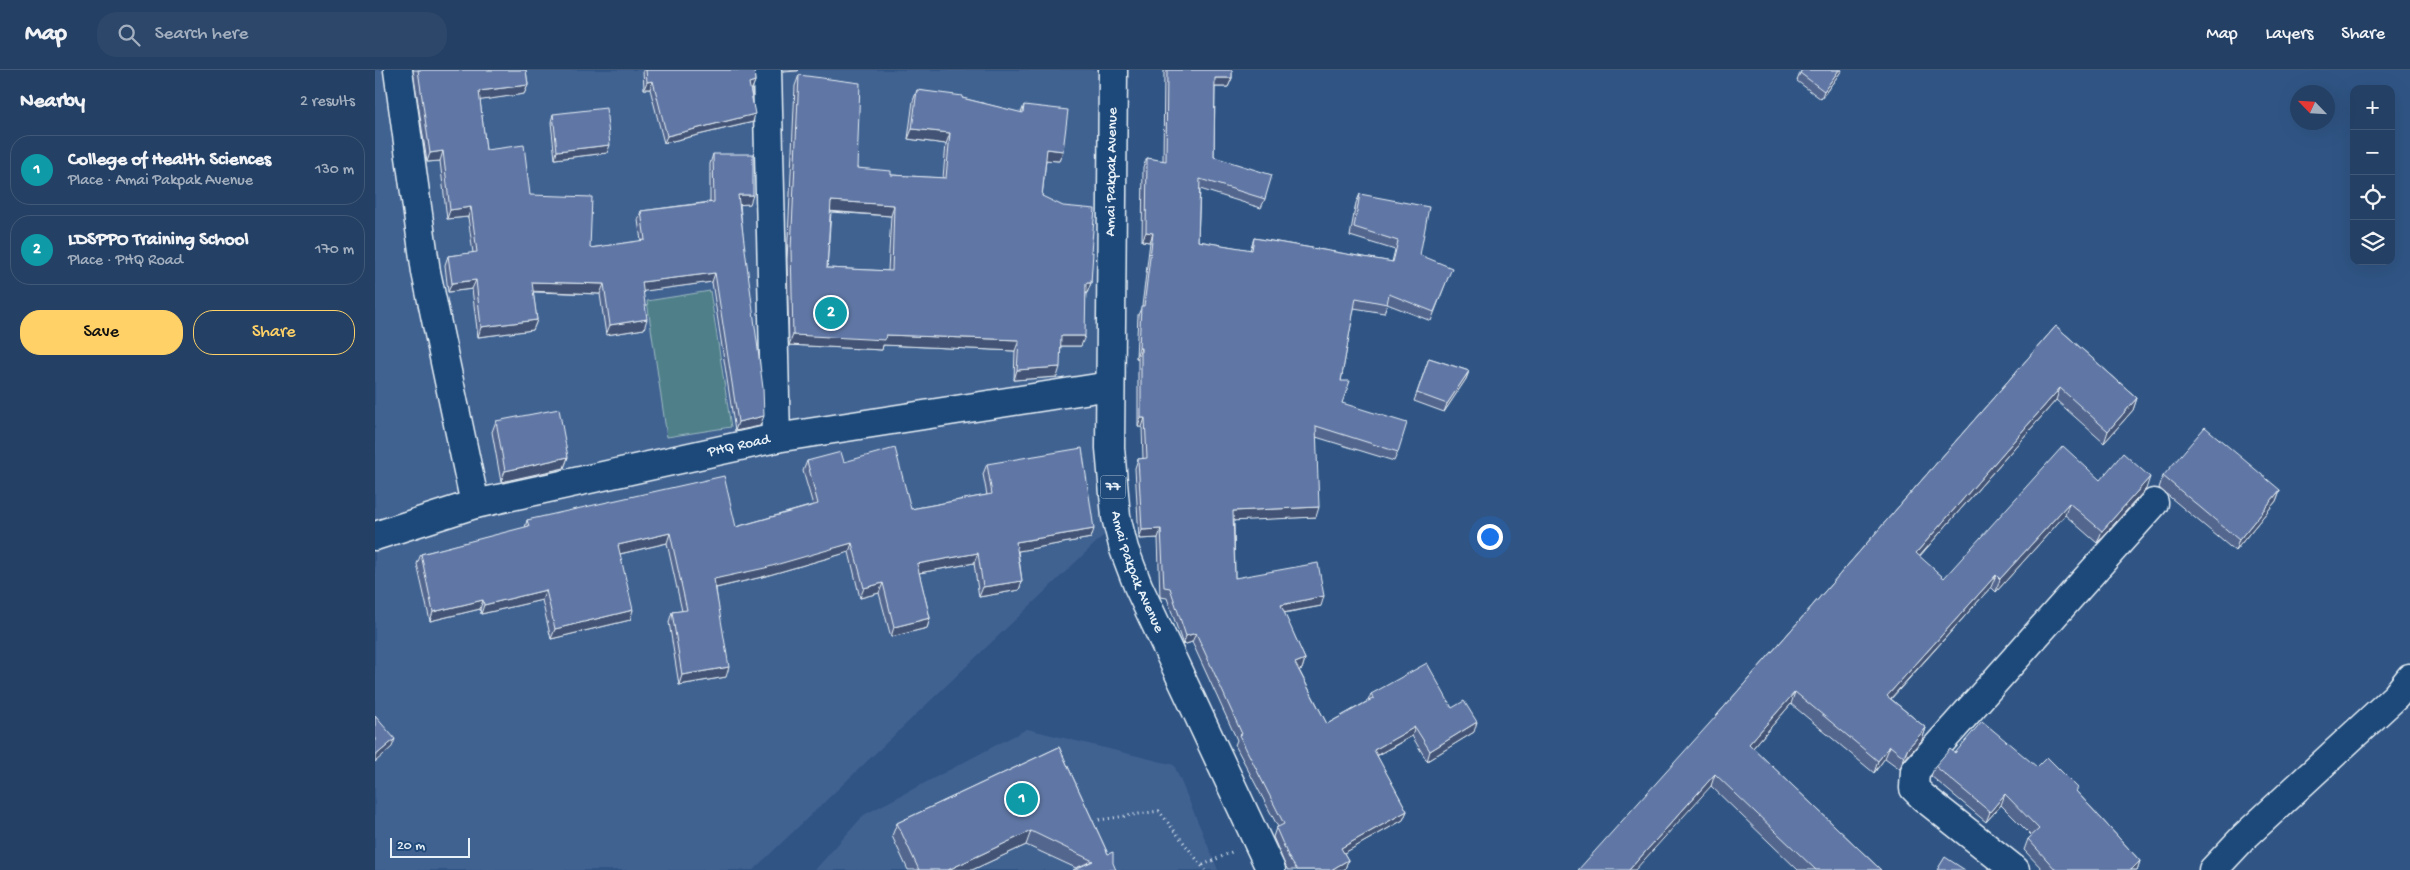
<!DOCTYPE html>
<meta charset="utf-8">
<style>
:root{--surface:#244064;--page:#2c476a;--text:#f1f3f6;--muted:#a3afbf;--line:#415978;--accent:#ffd166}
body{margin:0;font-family:"Gochi Hand",sans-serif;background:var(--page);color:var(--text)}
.controls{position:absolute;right:15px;top:15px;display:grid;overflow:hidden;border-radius:10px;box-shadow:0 5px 20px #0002}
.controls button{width:45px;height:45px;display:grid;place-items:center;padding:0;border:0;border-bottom:1px solid var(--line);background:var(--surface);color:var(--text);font:25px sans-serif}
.compass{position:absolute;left:1915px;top:15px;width:45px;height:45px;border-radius:50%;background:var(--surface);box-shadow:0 5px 20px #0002;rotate:295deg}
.scale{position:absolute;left:15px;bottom:12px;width:80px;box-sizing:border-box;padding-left:5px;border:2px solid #e8f1f8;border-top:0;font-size:14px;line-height:18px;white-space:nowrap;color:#e8f1f8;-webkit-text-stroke:4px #1f4a7a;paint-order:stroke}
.you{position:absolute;left:1114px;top:466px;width:18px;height:18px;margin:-12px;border:4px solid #fff;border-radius:50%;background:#1a73e8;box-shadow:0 0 0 8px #1a73e833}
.badge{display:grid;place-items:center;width:32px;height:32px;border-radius:50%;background:var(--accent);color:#fff;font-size:16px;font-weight:700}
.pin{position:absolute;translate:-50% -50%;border:2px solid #fff;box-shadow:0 1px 5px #0006}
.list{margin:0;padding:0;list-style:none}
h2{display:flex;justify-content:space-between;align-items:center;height:65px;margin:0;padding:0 20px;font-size:21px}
h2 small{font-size:16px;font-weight:400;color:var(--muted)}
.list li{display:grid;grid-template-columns:32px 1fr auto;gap:15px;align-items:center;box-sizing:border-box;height:70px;margin:0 10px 10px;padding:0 10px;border:1px solid var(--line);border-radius:20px}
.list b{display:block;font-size:19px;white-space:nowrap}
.list p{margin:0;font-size:16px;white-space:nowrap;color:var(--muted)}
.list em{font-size:16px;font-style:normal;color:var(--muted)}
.actions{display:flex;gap:10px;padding:15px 20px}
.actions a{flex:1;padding:11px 0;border:1px solid var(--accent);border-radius:20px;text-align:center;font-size:18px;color:var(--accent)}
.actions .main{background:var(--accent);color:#111}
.icon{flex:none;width:28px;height:28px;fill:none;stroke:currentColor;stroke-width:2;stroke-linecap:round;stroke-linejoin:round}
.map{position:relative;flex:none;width:2035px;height:800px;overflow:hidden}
header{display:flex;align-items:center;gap:30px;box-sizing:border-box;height:70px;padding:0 25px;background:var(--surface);border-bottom:1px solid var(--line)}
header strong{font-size:24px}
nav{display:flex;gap:28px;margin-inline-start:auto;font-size:18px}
.search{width:350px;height:45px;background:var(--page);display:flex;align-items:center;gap:12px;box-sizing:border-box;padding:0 18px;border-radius:20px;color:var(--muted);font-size:19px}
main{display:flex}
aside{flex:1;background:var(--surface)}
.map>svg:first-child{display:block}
.built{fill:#416291}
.pitch{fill:#50808a;stroke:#9cb8c1}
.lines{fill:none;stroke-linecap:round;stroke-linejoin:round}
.minor-casing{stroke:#e8f1f8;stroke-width:31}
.highway-casing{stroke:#e8f1f8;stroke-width:31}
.path{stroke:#e8f1f8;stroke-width:3;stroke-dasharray:1 4;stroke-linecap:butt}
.minor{stroke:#1f4a7a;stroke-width:28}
.highway{stroke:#1f4a7a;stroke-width:28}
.wall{fill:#53668e;stroke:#e8f1f8;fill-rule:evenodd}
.shaded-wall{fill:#435374;stroke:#e8f1f8}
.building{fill:#6077a5;stroke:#e8f1f8;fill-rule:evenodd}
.labels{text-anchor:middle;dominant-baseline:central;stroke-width:4;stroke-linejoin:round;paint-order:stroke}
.shield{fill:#1f4a7a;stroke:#acbfd2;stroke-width:1}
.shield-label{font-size:14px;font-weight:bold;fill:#e8f1f8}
.street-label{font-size:15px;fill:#e8f1f8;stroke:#1f4a7a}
</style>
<header>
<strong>Map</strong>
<div class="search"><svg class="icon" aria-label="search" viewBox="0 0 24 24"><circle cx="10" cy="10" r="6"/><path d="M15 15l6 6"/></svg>Search here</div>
<nav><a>Map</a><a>Layers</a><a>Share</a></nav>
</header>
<main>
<aside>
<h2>Nearby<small>2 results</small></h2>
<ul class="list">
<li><span class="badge" style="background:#0f9aa8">1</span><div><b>College of Health Sciences</b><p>Place · Amai Pakpak Avenue</p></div><em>130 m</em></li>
<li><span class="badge" style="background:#0f9aa8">2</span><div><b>LDSPPO Training School</b><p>Place · PHQ Road</p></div><em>170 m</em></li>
</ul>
<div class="actions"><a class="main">Save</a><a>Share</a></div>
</aside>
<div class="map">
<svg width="2035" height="800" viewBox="0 0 2035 800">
<rect width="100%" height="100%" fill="#305585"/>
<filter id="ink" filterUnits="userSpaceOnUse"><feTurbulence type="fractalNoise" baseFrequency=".02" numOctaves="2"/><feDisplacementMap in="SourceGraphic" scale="10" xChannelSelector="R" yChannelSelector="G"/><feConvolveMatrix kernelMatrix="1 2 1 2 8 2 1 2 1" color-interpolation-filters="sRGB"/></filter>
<g filter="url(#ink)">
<g class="built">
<polygon points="0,0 723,0 731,463 378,800 0,800"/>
<polygon points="652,659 799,695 843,800 440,800 489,745"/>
</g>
<polygon class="pitch" points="335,221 356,357 292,367 272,231"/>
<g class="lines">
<g class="minor-casing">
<g id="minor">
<polyline points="23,0 51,202 100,434"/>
<polyline points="392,0 401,368"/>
<path id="s1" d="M0,466L100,434L401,368L735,316"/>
<polyline points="1640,800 1548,727 1539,718 1540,701 1779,433"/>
<polyline points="1838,800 1869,767 2021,626 2035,608"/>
</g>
</g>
<g class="highway-casing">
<g id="highway">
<path id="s2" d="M738,0L735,378L741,447L749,479L763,516L896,800"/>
</g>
</g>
<g class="path">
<polyline points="724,750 784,741 830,800"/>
<polyline points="828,795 859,781"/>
</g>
<use href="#minor" class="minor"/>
<use href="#highway" class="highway"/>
</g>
<g class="wall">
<polygon points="38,0 151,0 153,15 149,24 105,30 111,80 155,125 215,178 266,171 263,150 266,141 335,132 335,94 338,84 375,134 365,134 385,356 360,361 337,212 268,221 269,259 231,265 225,224 158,222 162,250 158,260 103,267 97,219 73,222 70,195 73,186 98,183 93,147 72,149 65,91 52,92"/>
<polygon points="268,0 379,0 380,11 377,19 376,19 378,52 289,73 275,19 269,19"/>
<polygon points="789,0 857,0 857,8 853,17 840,17 839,87 890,129 886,138 825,119 823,171 875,180 879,168 1017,192 1020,180 975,166 981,133 985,124 1045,185 1073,207 1056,251 1012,234 1009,243 979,238 966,311 967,333 1023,382 1019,391 941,367 941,447 859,450 860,508 946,536 909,543 930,589 927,599 924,600 952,654 993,631 996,624 1077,638 1099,662 1052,691 1037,666 1002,686 1032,741 1028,750 969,783 973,790 970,799 968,800 913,800 911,797 898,767 901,758 903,757 860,675 862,670 817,572 808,575 792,528 785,527 783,468 764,469 760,398 763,389 768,389 767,357 763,357 763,288 761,288 763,245 767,236 775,172 767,171 768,97 772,88 788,91"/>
<polygon points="1427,0 1467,0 1446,29 1422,11 1425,3"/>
<path d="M424,5L482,98L516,105L568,108L571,74L533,69L538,31L542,20L587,28L646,43L649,35L688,81L684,91L671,90L667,126L716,182V213L712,223H711L706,276H686L682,307L639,310L640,281L508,275L507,280L414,275L412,190L420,16ZM456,142L516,146L513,201L452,198Z"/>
<polygon points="178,44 232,83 180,89 176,52"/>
<polygon points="1681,256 1762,328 1758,340 1729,373 1681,330 1544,487 1569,508 1725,410 1771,419 1722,473 1690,445 1621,522 1616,517 1516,629 1551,658 1547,670 1528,691 1525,699 1510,688 1499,703 1416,634 1378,678 1506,800 1423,800 1336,716 1343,644"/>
<polygon points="1054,288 1094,301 1091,309 1069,342 1039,331"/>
<polygon points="121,351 193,387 189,398 126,412 117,362"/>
<polygon points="432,391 469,392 536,439 612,425 608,404 612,394 716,468 643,481 647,511 644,520 604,527 599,493 544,503 555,548 552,558 516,567 504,523 485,528 474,482 387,507 341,518 351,607 304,615 294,552 297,542 307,541 292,473 245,484 255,550 176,569 167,530 106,544 105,539 55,551 42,494 46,484 150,458 152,450 361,457 438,435 428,401"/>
<polygon points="1788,406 1905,420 1901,431 1860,481 1784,418"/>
<polygon points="684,677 733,784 701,798 651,775 597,800 533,800 517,766 522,753"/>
<polygon points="1580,683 1662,697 1702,722 1765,791 1762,800 1668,800 1649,780 1653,769 1657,766 1626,735 1611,752 1556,706 1560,696"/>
</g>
<g class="shaded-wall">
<polygon points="408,0 424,0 423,1 408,2"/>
<polygon points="1464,0 1467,0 1446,29 1449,21"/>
<polygon points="840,8 857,8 853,17 836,17"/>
<polygon points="278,11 275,19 269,19 272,12"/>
<polygon points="380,11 377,19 371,20 374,13"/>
<polygon points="153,15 149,24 101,31 104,21"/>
<polygon points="380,44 378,52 289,73 292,66"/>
<polygon points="537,59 575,63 571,74 533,69"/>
<polygon points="235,75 232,83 180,89 182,81"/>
<polygon points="672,79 688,81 684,91 669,90"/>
<polygon points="68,81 65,91 52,92 55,83"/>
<polygon points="363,125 378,125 375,134 360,135"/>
<polygon points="456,131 519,135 516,146 453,141"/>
<polygon points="96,137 93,147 72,149 75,140"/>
<polygon points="771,162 778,163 775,172 767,171"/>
<polygon points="340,203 337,212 263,222 267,212"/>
<polygon points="101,210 97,219 73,222 77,213"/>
<polygon points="157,212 229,214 225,224 153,221"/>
<polygon points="711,213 716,213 712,223 707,223"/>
<polygon points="272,249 269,259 231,265 235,255"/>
<polygon points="162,250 158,260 103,267 106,257"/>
<polygon points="418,265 511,265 644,270 640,281 508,275 507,280 414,275"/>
<polygon points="686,266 710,266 706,276 683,276"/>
<polygon points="764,278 766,278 763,288 761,288"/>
<polygon points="685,297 682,307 639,310 642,300"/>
<polygon points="1094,301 1091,309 1069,342 1072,334"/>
<polygon points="1685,318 1681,330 1536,496 1541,483"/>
<polygon points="1762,328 1758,340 1729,373 1733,361"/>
<polygon points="389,346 385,356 360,361 363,352"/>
<polygon points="766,348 770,348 767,357 763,357"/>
<polygon points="193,387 189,398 126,412 130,401"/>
<polygon points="1775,407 1771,419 1722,473 1727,461"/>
<polygon points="1905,420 1901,431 1860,481 1864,470"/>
<polygon points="1694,433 1690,445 1621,522 1625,509"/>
<polygon points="944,437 941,447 855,451 858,441"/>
<polygon points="719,459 716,468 638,482 641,472"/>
<polygon points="786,459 783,468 764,469 767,460"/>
<polygon points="295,463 292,473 240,485 243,475"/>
<polygon points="477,473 474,482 387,507 336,519 339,509"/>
<polygon points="603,483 599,493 538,504 542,494"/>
<polygon points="1621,505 1616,517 1507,638 1512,626"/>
<polygon points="647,511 644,520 604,527 608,517"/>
<polygon points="508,513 504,523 485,528 489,518"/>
<polygon points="171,520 167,530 106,544 109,535"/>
<polygon points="949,526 946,536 902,544 906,535"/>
<polygon points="108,530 105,539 55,551 58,542"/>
<polygon points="258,540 255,550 176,569 180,559"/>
<polygon points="555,548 552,558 516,567 519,557"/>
<polygon points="821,563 817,572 808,575 811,566"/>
<polygon points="930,589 927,599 917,603 920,593"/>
<polygon points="354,597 351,607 304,615 307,605"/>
<polygon points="1420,622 1416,634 1370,687 1374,674"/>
<polygon points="1102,652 1099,662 1052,691 1055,681"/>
<polygon points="1040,657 1037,666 995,689 999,680"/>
<polygon points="1551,658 1547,670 1528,691 1525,699 1533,678"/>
<polygon points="20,669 17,677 0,692 0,686"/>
<polygon points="1515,676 1510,688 1499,703 1503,691"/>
<polygon points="1340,704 1336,716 1260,800 1254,800"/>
<polygon points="1630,724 1626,735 1611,752 1615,742"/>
<polygon points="1032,741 1028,750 962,787 966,778"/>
<polygon points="656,761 651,775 597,800 573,800"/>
<polygon points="973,790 970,799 968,800 956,800"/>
<polygon points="1765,791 1762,800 1756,800"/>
</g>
<g class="building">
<polygon points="43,0 151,0 153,15 104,21 111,80 149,75 155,125 217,127 215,178 270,170 266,141 339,132 338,84 378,84 378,125 363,125 388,318 389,346 363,352 340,203 267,212 272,249 235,255 229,214 157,212 162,250 106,257 101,210 77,213 73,186 102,182 96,137 75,140 68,81 55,83"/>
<polygon points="271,0 379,0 380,11 374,13 380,44 292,66 278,11 272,12"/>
<polygon points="792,0 857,0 857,8 840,8 839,87 897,105 890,129 825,109 823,171 877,180 879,168 1018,192 1023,171 979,157 985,124 1054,137 1045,185 1077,198 1059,242 1014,224 1012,234 981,228 966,311 975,311 967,333 1032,353 1023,382 941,356 944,437 858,441 860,508 943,493 949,526 906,535 930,589 920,593 952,654 999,628 996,624 1052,593 1077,638 1089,631 1102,652 1055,681 1040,657 999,680 1032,741 966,778 973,790 956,800 922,800 914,788 901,758 909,754 864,665 867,664 821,563 811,566 795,518 789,517 786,459 767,460 763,389 772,388 770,348 766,348 766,278 764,278 766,236 769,236 778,163 771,162 772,88 791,91"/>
<polygon points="1427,0 1464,0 1449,21 1425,3"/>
<path d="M424,5L485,13L482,98L516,101V105L571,108L575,63L537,59L542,20L588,26L587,28L648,43L649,35L693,40L688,81L672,79L667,126L688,136L720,139L716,182H718L716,213H711L710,266H686L685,297L642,300L644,270L511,265L510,270L418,265L416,180ZM456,131L519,135L517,201L452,198Z"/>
<polygon points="231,38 235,75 182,81 178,44"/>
<polygon points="1681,256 1762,328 1733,361 1685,318 1541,483 1569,508 1688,376 1725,410 1748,383 1775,407 1727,461 1694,433 1625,509 1621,505 1512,626 1551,658 1533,678 1529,687 1515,676 1503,691 1420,622 1374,674 1506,800 1441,800 1340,704 1254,800 1203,800 1343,644"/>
<polygon points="1054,288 1094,301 1072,334 1042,323"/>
<polygon points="184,339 193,387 130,401 121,351"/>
<polygon points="1830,357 1905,420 1864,470 1788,406"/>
<polygon points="520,378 536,439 617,424 612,394 707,378 719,459 641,472 647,511 608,517 603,483 542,494 555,548 519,557 508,513 489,518 477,473 390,498 339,509 354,597 307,605 297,542 312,540 295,463 243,475 258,540 180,559 171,520 109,535 108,530 58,542 46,484 154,456 152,450 349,406 361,457 443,434 432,391 466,382 469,392"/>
<polygon points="0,646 20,669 0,686"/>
<polygon points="1607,651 1662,697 1672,687 1703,718 1701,721 1765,791 1756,800 1681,800 1653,769 1664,759 1630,724 1615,742 1560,696 1575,679 1580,683"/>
<polygon points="684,677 733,784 738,782 738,793 741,800 698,800 718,791 656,761 573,800 544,800 522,753"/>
<polygon points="1570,787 1590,800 1562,800"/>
</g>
</g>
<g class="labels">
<rect class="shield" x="725.5" y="405.5" width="25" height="23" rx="4"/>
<g class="shield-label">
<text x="738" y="417">77</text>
</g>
<g class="street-label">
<text transform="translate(737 102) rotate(-89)">Amai Pakpak Avenue</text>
<text stroke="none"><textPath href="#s1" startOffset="375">PHQ Road</textPath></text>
<text stroke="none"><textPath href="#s2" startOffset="506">Amai Pakpak Avenue</textPath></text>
</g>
</g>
</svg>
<div class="controls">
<button>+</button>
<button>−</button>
<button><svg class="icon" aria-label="locate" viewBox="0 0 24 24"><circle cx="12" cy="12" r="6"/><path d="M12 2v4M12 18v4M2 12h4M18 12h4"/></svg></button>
<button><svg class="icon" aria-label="layers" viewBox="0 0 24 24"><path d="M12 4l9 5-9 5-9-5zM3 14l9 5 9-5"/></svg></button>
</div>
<svg class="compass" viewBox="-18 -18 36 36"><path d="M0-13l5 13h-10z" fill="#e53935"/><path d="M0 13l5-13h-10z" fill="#a3afbf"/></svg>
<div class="scale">20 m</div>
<div class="you"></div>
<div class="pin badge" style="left:647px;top:729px;background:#0f9aa8">1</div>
<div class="pin badge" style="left:456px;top:243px;background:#0f9aa8">2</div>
</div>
</main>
